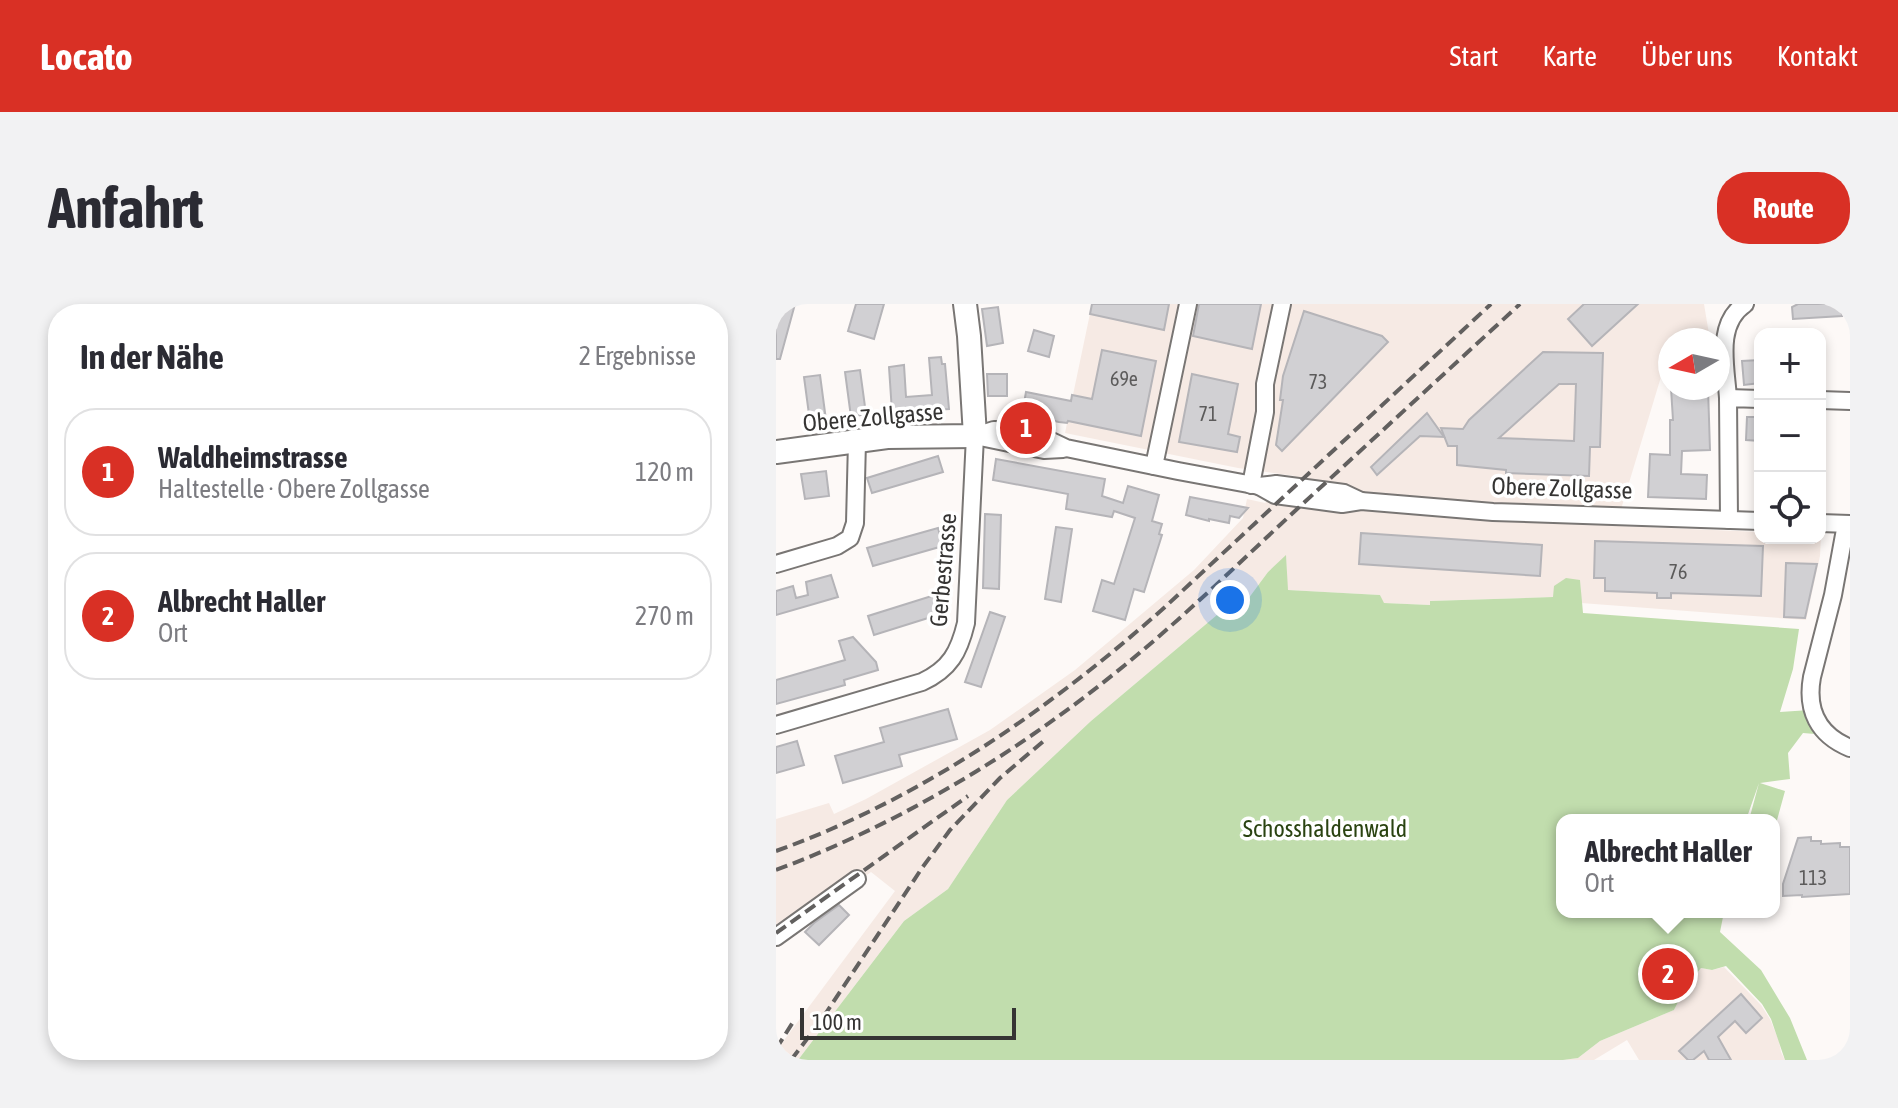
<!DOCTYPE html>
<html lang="de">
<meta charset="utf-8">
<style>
:root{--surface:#fff;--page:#f2f2f3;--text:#2b2b33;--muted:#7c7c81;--line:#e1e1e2;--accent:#d93025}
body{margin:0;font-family:"Asap Condensed",sans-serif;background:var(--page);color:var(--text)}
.controls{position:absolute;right:24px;top:24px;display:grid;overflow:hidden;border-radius:16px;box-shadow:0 4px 12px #0003}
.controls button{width:72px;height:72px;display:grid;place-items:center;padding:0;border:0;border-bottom:2px solid var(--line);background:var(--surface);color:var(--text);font:40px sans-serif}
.compass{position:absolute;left:882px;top:24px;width:72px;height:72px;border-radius:50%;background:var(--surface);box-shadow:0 4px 12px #0003;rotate:261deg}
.scale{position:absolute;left:24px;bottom:20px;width:216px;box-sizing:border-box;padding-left:8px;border:4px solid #353433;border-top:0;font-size:22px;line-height:28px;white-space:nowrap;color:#353433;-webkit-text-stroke:6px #fff;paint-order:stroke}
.you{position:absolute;left:454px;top:296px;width:28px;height:28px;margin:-20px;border:6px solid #fff;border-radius:50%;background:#1a73e8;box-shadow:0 0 0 12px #1a73e833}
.badge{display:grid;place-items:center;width:52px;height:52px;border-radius:50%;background:var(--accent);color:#fff;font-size:26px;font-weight:700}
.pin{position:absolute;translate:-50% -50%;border:4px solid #fff;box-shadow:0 2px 8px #0006}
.popup{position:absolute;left:780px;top:510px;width:224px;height:104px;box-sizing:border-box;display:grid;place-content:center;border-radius:16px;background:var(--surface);filter:drop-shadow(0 2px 6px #0005);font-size:26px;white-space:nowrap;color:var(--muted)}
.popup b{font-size:30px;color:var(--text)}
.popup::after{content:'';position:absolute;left:50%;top:100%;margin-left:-16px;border:16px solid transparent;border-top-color:var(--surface)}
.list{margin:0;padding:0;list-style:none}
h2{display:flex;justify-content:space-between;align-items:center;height:104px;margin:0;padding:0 32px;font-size:34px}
h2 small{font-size:26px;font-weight:400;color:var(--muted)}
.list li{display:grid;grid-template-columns:52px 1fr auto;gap:24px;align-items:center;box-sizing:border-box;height:128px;margin:0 16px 16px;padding:0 16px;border:2px solid var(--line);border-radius:32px}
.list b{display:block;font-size:30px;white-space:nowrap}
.list p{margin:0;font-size:26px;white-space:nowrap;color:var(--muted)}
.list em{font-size:26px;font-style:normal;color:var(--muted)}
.icon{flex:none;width:44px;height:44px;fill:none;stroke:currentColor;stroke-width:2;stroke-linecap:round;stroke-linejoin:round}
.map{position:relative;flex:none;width:1074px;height:756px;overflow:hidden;border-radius:32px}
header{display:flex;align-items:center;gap:48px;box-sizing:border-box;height:112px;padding:0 40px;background:var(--accent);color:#fff}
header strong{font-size:38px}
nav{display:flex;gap:44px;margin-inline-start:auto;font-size:28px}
.intro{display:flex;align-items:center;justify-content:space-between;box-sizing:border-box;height:192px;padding:0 48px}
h1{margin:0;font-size:56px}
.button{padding:20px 36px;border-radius:32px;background:var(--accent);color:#fff;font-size:28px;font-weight:700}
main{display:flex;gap:48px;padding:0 48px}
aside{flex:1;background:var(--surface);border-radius:32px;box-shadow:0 4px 12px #0003}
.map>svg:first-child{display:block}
.built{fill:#f6eae4}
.green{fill:#c1ddad}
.building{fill:#d1d0d3;stroke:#b5b4b8;stroke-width:2;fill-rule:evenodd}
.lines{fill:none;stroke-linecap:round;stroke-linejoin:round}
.minor-casing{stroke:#797674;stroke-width:20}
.tertiary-casing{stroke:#797674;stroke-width:26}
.minor{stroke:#fff;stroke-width:16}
.tertiary{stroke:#fff;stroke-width:22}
.rail{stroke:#62605f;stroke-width:4;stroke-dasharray:12 6;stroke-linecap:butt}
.labels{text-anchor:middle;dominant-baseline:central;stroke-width:7;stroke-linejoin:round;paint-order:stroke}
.number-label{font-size:20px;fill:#5c5b5b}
.street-label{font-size:24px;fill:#353433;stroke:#fff}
.park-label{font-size:24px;fill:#2a4311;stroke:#fff}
</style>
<header>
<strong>Locato</strong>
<nav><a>Start</a><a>Karte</a><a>Über uns</a><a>Kontakt</a></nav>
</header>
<div class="intro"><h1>Anfahrt</h1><a class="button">Route</a></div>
<main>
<aside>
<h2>In der Nähe<small>2 Ergebnisse</small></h2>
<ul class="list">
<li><span class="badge">1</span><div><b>Waldheimstrasse</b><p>Haltestelle · Obere Zollgasse</p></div><em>120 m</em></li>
<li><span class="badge">2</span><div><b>Albrecht Haller</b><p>Ort</p></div><em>270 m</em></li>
</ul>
</aside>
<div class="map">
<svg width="1074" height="756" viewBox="0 0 1074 756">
<rect width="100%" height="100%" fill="#fdf9f7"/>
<g class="built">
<polygon points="316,0 928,0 934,36 894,36 894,43 846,202 844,222 984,228 984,234 1044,234 1045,231 1044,252 1030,316 805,299 804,276 778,293 654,297 654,301 607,299 604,291 511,286 510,252 492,268 472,295 448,305 315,417 231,496 172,585 128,617 22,756 0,756 0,747 119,587 95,568 0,638 0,515 53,499 58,510 90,495 214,426 299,366 418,266 467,214 471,195 489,199 519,172 462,164 289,129"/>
<polygon points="948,663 985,701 994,715 1003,737 1005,748 1009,756 863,756 851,736 818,756 787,756 802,754 824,737 898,706 909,684 925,664 936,666"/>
</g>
<polygon class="green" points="510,251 512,286 604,291 608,299 654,301 654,297 777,293 778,282 790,274 804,276 807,309 1023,325 1017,365 1004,408 1034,406 1051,431 1027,429 1012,449 1014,475 984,479 1009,487 998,527 998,516 973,516 983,479 970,516 786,516 786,608 948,608 944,628 985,666 1014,714 1031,756 1009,756 995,715 986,700 950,662 936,666 925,664 909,684 898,706 824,737 802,754 787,756 22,756 128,617 172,585 231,496 315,417 448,305 472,295 492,268"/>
<g class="building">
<polygon points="0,0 19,0 4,55 0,55"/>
<polygon points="80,0 108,0 98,35 72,27"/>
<polygon points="316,0 393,0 388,26 314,10"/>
<polygon points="423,0 485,0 476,45 417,32"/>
<polygon points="808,0 862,0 816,42 792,15"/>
<polygon points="1022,0 1065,0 1066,12 1017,15 1016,3"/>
<polygon points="222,3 227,39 211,42 206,5"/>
<polygon points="528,7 606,32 612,38 506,147 500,141 507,96 504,96 507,72"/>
<polygon points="258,26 278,32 273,53 252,47"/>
<polygon points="326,46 380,57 365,132 292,117 291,119 283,118 246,110 250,88 295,97 296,91 316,95"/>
<path d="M767,48L827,49L824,143H814L813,172L730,169V166L681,161V142H672L665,124L687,125L693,116ZM783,80H800L798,137L723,134Z"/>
<polygon points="165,53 166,60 169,60 173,105 116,108 113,63 128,61 130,93 156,91 153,54"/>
<polygon points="984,56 984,79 968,81 966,57"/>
<polygon points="84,66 90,110 75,113 69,68"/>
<polygon points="211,70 231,70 231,92 212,92"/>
<polygon points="416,70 462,80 452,130 464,133 461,148 403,138"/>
<polygon points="44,71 50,116 34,118 28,73"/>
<polygon points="895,84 932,84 934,146 906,147 905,170 931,171 930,195 872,193 874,150 894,151 894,116 897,116"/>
<polygon points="651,109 668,133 644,132 601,171 595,163"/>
<polygon points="971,113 984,113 984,137 970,136"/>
<polygon points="162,152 167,168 96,189 91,174"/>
<polygon points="220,155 329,175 326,192 347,199 352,182 383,191 376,217 386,220 383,230 386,231 368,288 358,285 349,316 317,307 326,276 338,280 359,214 338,207 336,213 290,205 292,190 217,176"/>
<polygon points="50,167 53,192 29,195 25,170"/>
<polygon points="414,193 472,204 463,214 454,212 453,219 433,215 433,217 410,211"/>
<polygon points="209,210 225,211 223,285 207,284"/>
<polygon points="280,223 296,225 285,298 269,295"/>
<polygon points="162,224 167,242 97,262 91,244"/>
<polygon points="585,229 766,241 764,272 583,260"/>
<polygon points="819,237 987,242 985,292 895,289 895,294 881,294 881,289 829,287 829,274 818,274"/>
<polygon points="1010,259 1041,260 1029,314 1008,313"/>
<polygon points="55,271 62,293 0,311 0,287 17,282 20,294 32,291 30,278"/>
<polygon points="162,290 168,309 98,331 92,312"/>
<polygon points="214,308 229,313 205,383 189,378"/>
<polygon points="77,333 100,358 102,366 68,376 69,381 0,400 0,376 69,356 63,337"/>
<polygon points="172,405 181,435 123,451 126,462 67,479 59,452 108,438 104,424"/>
<polygon points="21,437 28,461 0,469 0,443"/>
<polygon points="1035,533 1035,537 1045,537 1045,540 1064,539 1064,543 1074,543 1074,590 1026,593 1026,591 1007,592 1007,580 1022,534"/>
<polygon points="63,601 73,611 43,641 29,628 38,619"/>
<polygon points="965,690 986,714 970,729 959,717 942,733 955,756 933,756 928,747 917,756 912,756 903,747"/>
</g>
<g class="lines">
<g class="minor-casing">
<g id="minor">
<path d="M952,94C950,63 939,20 969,0"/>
<polyline points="1044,96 1074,97"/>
<polyline points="199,132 218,126 269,134 290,144 402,167 483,182 500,180 568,189 585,197"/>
<polyline points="204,133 268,146 287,145"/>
<polyline points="378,162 412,0"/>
<polyline points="475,181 489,108 489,80 506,0"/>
<polyline points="483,182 499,191 566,200 585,197 717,208 984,217"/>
<polyline points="953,216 952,94 984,95"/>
<polyline points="1044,219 1074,220"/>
<path d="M1070,220L1057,291L1036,373C1030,406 1042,431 1074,444"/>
<polyline points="0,260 61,242 74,234 79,219 81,137"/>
<path d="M0,421L146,378C174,365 183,348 190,319L199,132"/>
<polyline points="0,633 81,575"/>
</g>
</g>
<g class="tertiary-casing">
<polyline id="tertiary" points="0,148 111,133 199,132 193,32 189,0"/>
</g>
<use href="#minor" class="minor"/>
<use href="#tertiary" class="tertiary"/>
<g class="rail">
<path d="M0,547C145,495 274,405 389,303L715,0"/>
<path d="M0,566C128,518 244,447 349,361C409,312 464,258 520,206C595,137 669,69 744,0"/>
<polyline points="0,629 192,492"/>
<polyline points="0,745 19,715"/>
<polyline points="15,756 44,718 146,564 174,526 224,474 270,435"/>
</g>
</g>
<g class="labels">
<g class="number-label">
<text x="348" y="74">69e</text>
<text x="542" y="77">73</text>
<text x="432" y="109">71</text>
<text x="902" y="267">76</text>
<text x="1037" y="573">113</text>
</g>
<g class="street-label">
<text transform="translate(97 113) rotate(-5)">Obere Zollgasse</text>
<text transform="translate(786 184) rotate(2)">Obere Zollgasse</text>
<text transform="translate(167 266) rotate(-85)">Gerbestrasse</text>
</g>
<g class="park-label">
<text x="549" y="524">Schosshaldenwald</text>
</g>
</g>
</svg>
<div class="controls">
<button>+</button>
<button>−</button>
<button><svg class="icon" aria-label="locate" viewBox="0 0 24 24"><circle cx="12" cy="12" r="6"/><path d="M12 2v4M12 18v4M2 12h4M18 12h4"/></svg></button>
</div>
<svg class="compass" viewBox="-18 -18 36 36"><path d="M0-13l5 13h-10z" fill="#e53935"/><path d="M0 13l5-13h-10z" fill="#7c7c81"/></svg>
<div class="scale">100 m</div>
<div class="you"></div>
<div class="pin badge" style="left:250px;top:124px">1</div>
<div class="pin badge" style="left:892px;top:670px">2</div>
<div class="popup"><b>Albrecht Haller</b>Ort</div>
</div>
</main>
